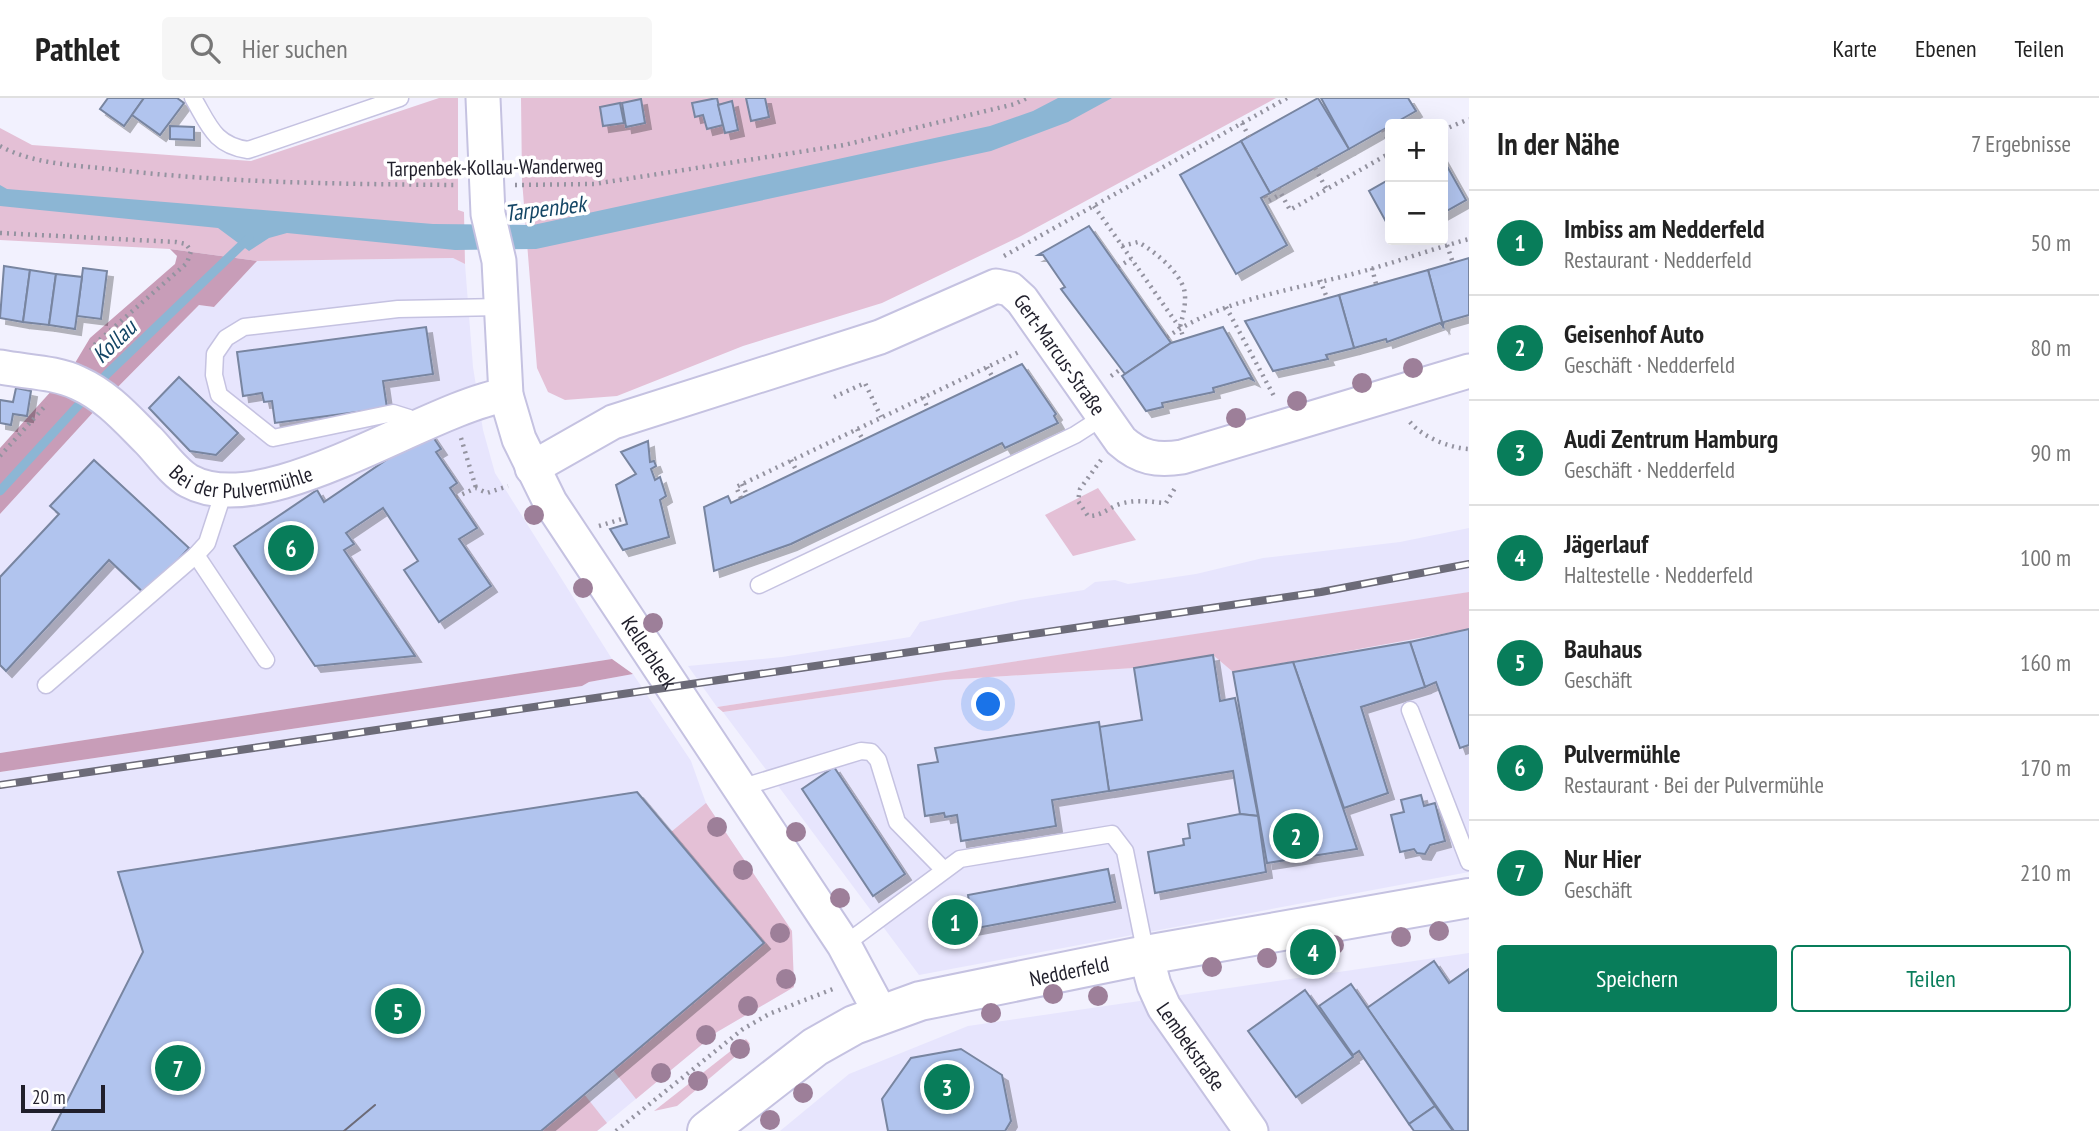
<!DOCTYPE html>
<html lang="de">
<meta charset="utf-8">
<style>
:root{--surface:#fff;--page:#f6f6f6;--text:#222;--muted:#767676;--line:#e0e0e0;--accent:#087d5a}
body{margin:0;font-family:"PT Sans Narrow",sans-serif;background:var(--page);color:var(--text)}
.controls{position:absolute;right:21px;top:21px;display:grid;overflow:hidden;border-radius:7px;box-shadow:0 7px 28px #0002}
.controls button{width:63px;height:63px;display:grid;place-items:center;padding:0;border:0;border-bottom:2px solid var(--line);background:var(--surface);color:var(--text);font:35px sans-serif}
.scale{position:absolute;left:21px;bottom:18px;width:84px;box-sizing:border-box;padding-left:7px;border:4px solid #201f2b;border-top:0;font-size:19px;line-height:24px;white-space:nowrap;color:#201f2b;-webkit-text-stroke:5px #fff;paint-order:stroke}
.you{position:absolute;left:989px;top:607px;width:24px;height:24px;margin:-18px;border:5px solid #fff;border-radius:50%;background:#1a73e8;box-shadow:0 0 0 10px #1a73e833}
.badge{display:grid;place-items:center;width:46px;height:46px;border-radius:50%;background:var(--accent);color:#fff;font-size:23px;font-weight:700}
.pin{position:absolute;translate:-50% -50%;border:4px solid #fff;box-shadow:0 2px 7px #0006}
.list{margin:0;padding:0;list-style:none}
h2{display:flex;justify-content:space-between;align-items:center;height:91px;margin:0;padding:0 28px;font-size:30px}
h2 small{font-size:23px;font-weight:400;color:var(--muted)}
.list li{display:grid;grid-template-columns:46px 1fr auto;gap:21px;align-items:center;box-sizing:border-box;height:105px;padding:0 28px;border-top:2px solid var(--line)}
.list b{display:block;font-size:26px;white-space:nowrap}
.list p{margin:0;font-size:23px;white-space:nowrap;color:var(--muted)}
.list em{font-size:23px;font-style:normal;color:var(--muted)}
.actions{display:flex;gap:14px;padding:21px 28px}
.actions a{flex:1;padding:16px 0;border:2px solid var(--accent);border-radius:7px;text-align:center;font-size:24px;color:var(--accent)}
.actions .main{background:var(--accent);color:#fff}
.icon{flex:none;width:38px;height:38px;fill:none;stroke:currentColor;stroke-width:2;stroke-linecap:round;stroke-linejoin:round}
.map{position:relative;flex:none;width:1469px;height:1033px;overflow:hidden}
header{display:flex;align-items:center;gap:42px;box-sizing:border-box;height:98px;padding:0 35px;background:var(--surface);border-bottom:2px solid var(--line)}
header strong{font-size:33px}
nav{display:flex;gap:38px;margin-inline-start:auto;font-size:24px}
.search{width:490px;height:63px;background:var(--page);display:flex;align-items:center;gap:18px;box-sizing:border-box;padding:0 24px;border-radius:7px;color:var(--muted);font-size:26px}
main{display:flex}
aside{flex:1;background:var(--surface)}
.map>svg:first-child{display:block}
.built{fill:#e7e5fd}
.green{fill:#e4c0d6}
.forest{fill:#c89db8}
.water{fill:#8cb6d4}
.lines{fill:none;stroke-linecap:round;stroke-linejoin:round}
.stream{stroke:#8cb6d4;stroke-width:9}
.building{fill:#b1c4ee;stroke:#7885a0;stroke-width:2;filter:url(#shadow)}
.service-casing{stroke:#c5c2e1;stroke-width:19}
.minor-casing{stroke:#c5c2e1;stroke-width:37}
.secondary-casing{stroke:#c5c2e1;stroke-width:42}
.path{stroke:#9493a0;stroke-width:4.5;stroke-dasharray:2 5;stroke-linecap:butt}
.service{stroke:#fff;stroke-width:16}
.minor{stroke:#fff;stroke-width:33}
.secondary{stroke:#fff;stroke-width:38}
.tram{stroke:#6c6b78;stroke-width:2}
.rail-casing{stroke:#6c6b78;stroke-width:8}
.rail{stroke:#fff;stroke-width:5;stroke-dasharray:16;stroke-linecap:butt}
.tree{fill:#9d7f99}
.labels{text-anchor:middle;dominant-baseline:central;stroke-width:7;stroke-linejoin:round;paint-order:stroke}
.street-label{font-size:21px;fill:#201f2b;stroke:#fff}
.water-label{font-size:23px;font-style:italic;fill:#144665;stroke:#fff}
</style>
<header>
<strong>Pathlet</strong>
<div class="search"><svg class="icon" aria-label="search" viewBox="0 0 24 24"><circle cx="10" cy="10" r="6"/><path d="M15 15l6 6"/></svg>Hier suchen</div>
<nav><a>Karte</a><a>Ebenen</a><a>Teilen</a></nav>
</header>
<main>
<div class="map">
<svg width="1469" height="1033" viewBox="0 0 1469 1033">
<defs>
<filter id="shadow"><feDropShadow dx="6" dy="6" stdDeviation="0" flood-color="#0004"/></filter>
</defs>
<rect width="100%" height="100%" fill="#f2f1fe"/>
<g class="built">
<polygon points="453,160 465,166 473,269 483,332 495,375 612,561 0,655 0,416 98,309 199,207 214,209 257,163"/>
<polygon points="1469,430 1469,494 1448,498 717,609 688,568 782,559 910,539 920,524 1020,502 1084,492 1095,484 1115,482 1128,486 1196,476 1263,460 1400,444"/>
<polygon points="1469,531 1469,774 919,877 723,614 944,582 1134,570 1213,557 1233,574"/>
<polygon points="633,576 691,663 706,705 792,833 794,889 717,934 597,1033 0,1033 0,674 582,588 589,584"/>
<polygon points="1469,855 1469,1033 780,1033 849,976 968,928"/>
</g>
<g class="green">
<polygon points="439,0 458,0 458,112 464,114 465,166 453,160 257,163 170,151 0,142 0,30 32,47 251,63"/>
<polygon points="521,0 1276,0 1021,138 882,205 743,248 617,298 565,302 548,294 537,270 522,82"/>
<polygon points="1098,390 1136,442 1073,458 1045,417"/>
<polygon points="1469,494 1469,531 1233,574 1213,557 1134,570 944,582 723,614 717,609"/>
<polygon points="706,705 792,833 794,889 717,934 636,1001 613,972 764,845 671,734"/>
<polygon points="746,941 750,946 677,1008 654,1013"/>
<polygon points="584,996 607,1025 597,1033 541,1033"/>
</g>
<g class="forest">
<polygon points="170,151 257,163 214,209 199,207 98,309 0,416 0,350 72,270 90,240 175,166 177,158"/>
<polygon points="612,561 633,576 589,584 582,588 0,674 0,655"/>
</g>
<polygon class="water" points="1058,0 1112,0 1068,24 991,53 536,151 455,152 287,135 269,140 249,153 218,130 0,108 0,87 7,91 433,126 533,127 990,28 1033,13"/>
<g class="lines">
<polyline class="stream" points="0,393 107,276 249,140"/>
</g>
<g class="building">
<polygon points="108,0 144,0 124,28 100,11"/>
<polygon points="144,0 177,0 184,5 160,37 132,17"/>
<polygon points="717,0 723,27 707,31 703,17 695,19 692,5"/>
<polygon points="746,0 765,0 769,19 751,23"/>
<polygon points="1318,0 1349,51 1270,95 1241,43"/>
<polygon points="1321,0 1408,0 1416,13 1349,51"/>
<polygon points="641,1 645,25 626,29 622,5"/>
<polygon points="732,3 738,32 725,35 718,7"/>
<polygon points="620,5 624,25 603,28 600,9"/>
<polygon points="170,28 194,29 194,42 170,41"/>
<polygon points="1241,43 1270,95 1261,100 1287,147 1236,176 1180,77"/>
<polygon points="1443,61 1466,102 1443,115"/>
<polygon points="1390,81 1390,131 1369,93"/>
<polygon points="1089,128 1171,245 1125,276 1061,191 1065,189 1043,157 1038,157"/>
<polygon points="1469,160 1469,217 1444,224 1443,228 1428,172"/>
<polygon points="4,168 30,172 23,224 0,220"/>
<polygon points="83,170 107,173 101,221 77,218"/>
<polygon points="30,172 56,176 49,227 23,224"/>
<polygon points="1428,172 1443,228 1440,225 1387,244 1386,241 1354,250 1339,197"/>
<polygon points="56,176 82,179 75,231 49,227"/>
<polygon points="1339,197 1354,250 1326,257 1328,261 1273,273 1245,223"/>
<polygon points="426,229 433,276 383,283 387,310 275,325 272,303 264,304 262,295 243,298 237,254"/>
<polygon points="1223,229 1253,282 1249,280 1213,290 1214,294 1162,305 1163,309 1146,313 1122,278 1171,245"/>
<polygon points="1022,266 1056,316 1054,318 1058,325 1005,350 1002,345 791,446 714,473 704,409 728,398 731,405"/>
<polygon points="179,279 238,335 216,357 190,353 149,310"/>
<polygon points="16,290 31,293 27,318 13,316 11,327 0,325 0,302 13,304"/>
<polygon points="429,333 441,351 436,354 457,385 450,390 477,430 459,441 491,488 439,524 404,472 418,463 383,410 346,435 354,446 344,452 415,558 315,568 234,448 317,392 324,404"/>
<polygon points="648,343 650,364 654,363 656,368 651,371 655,382 660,379 666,398 660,402 669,439 623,452 610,431 627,426 616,387 636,376 621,354"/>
<polygon points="94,362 189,450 146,497 109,462 6,573 0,567 0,479 59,416 50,408"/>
<polygon points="1469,531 1469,647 1460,650 1436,584 1425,589 1410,544"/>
<polygon points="1410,544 1425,589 1361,609 1388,695 1344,710 1293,564"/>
<polygon points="1213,557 1220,603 1235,600 1258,718 1240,716 1233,673 1109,693 1099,629 1142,622 1134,570"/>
<polygon points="1293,564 1357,751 1267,765 1233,574"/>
<polygon points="1099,624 1109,693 1052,702 1056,728 961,743 957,717 945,719 944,715 925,718 918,667 938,664 935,650"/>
<polygon points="834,669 905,776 873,798 802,691"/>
<polygon points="637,694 764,845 541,1033 52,1033 143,854 118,774"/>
<polygon points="1421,697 1424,708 1435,705 1445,743 1430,747 1425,756 1417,755 1414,751 1400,754 1391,717 1404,714 1401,702"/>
<polygon points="1240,716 1258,718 1266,774 1155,795 1148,754 1184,747 1183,741 1190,740 1188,726"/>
<polygon points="1108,771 1115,804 945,836 937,827 942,817 970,810 968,797"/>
<polygon points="1434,863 1449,885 1469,871 1468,1033 1454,1033 1367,910"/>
<polygon points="1351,886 1435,1008 1409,1026 1359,953 1353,957 1319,908"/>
<polygon points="1305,892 1353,959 1296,999 1248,933"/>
<polygon points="961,951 1002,977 1011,1023 1005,1033 888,1033 882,1001 911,960"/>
<polygon points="1435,1008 1453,1033 1414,1033 1409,1026"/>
</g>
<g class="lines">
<g class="service-casing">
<g id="service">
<path d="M193,0C209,27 214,47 248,52L400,0"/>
<polyline points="415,331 409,320 393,315 273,340 219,297 214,277 215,256 226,240 244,229 398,211 501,209"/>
<polyline points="196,457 266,562"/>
<polyline points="759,487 1075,337 1103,319"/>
<polyline points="46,587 196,457 207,445 224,393"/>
<polyline points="1410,612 1469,764"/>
<polyline points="740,690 861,653 871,654 878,662 897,724 944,772"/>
<polyline points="844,847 960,761 1112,736 1125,753 1146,857"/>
</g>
</g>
<g class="minor-casing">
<g id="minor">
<path id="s1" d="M483,0L488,116L499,163L506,297L519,341L550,404L844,847L881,916"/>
<path id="s2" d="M0,269C25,274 56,274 78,285C107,298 126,320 148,342C160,354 174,375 189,383C265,425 426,310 506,297"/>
<path id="s3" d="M532,370L613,324L880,239L996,188L1010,191L1022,202L1121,343C1140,360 1157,363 1182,359L1469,273"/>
<path id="s4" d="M1146,857L1154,887L1164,909L1251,1033"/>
</g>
</g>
<g class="secondary-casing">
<g id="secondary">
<path id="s5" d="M707,1033L815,949L854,927L920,903L1146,857L1469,800"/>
</g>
</g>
<g class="path">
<polyline points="1242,25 1249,39"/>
<polyline points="1383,32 1390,46"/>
<polyline points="1443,32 1469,21"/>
<path d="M0,48C33,66 73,67 109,71C225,85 341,86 457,87"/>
<polyline points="1315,70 1327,92"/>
<polyline points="515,87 594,86 844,47 1015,6 1027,0"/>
<polyline points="1278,90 1290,112 1390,55"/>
<polyline points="1265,98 1268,103 1281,96"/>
<polyline points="1094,108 1180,230 1184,241"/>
<polyline points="0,135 176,144 186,146 191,153 187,165 96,245 88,256"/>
<polyline points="1447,147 1453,165"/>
<path d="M1122,148L1138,144C1154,153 1178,172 1184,191C1187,203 1183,217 1180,229"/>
<polyline points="1004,158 1287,0"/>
<polyline points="1118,169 1131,161"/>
<polyline points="1372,170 1376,186"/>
<polyline points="1320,182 1327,200"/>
<polyline points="1226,209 1275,300"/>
<path d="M1167,239C1224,200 1295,192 1360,174C1397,164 1432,151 1469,141"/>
<polyline points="987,269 993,280"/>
<polyline points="1111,278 1121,271"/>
<polyline points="834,299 865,285 881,319"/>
<polyline points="923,299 928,311"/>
<path d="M1410,324C1422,339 1450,350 1469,351"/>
<polyline points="857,331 863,342"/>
<polyline points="461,340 476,390"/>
<polyline points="0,358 47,306"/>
<polyline points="791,362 797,374"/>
<path d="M1101,362L1080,391L1078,403L1088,418C1102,418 1108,410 1120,406C1135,401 1150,404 1166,405L1175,390"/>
<polyline points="742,386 747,397"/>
<polyline points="456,399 476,390 487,395 508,388"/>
<polyline points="741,400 736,389 1021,253"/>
<polyline points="599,428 625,420"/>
<polyline points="616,1033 743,931 769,916 833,891"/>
</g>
<use href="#service" class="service"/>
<use href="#minor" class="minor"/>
<use href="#secondary" class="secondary"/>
<polyline class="tram" points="344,1033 375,1007"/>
<g class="rail-casing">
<polyline id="rail" points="0,687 1321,494 1469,466"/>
</g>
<use href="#rail" class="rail"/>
</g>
<g class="tree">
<circle cx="1413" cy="270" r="10"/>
<circle cx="1362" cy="285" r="10"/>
<circle cx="1297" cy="303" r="10"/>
<circle cx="1236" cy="320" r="10"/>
<circle cx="534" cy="417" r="10"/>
<circle cx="583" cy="490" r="10"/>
<circle cx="653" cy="525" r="10"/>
<circle cx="717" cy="729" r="10"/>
<circle cx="796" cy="734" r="10"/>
<circle cx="743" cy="772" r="10"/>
<circle cx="840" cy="800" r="10"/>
<circle cx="1439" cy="833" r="10"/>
<circle cx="780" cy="835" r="10"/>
<circle cx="1401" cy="839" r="10"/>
<circle cx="1334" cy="847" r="10"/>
<circle cx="1297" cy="856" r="10"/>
<circle cx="1267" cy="860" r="10"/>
<circle cx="1212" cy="869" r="10"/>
<circle cx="786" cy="881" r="10"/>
<circle cx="1053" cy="896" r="10"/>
<circle cx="1098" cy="898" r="10"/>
<circle cx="748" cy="908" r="10"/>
<circle cx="991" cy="915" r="10"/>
<circle cx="706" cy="937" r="10"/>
<circle cx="740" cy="951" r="10"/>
<circle cx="661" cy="975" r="10"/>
<circle cx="698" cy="983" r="10"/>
<circle cx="803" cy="995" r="10"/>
<circle cx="770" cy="1022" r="10"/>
</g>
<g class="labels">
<g class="street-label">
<text transform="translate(495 69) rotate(-1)">Tarpenbek-Kollau-Wanderweg</text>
<text stroke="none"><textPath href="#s3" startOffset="597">Gert-Marcus-Straße</textPath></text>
<text stroke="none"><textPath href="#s2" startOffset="282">Bei der Pulvermühle</textPath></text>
<text stroke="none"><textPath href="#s1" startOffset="595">Kellerbleek</textPath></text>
<text stroke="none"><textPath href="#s5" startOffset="404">Nedderfeld</textPath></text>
<text stroke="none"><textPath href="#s4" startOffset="103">Lembekstraße</textPath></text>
</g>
<g class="water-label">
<text transform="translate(545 110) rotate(-7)">Tarpenbek</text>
<text transform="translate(114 243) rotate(-44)">Kollau</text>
</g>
</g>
</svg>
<div class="controls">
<button>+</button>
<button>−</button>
</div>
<div class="scale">20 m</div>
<div class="you"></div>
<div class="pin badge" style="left:955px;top:824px">1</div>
<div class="pin badge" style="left:1296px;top:738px">2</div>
<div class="pin badge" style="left:947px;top:989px">3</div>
<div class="pin badge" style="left:1313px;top:854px">4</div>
<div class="pin badge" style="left:398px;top:913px">5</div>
<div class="pin badge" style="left:291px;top:450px">6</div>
<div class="pin badge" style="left:178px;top:970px">7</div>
</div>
<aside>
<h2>In der Nähe<small>7 Ergebnisse</small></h2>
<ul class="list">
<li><span class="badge">1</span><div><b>Imbiss am Nedderfeld</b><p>Restaurant · Nedderfeld</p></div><em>50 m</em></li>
<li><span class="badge">2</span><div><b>Geisenhof Auto</b><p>Geschäft · Nedderfeld</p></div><em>80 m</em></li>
<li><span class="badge">3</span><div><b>Audi Zentrum Hamburg</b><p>Geschäft · Nedderfeld</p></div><em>90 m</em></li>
<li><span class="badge">4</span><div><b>Jägerlauf</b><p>Haltestelle · Nedderfeld</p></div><em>100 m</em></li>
<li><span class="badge">5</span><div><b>Bauhaus</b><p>Geschäft</p></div><em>160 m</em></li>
<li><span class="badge">6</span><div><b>Pulvermühle</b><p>Restaurant · Bei der Pulvermühle</p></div><em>170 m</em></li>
<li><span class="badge">7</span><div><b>Nur Hier</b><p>Geschäft</p></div><em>210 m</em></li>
</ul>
<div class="actions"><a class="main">Speichern</a><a>Teilen</a></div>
</aside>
</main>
